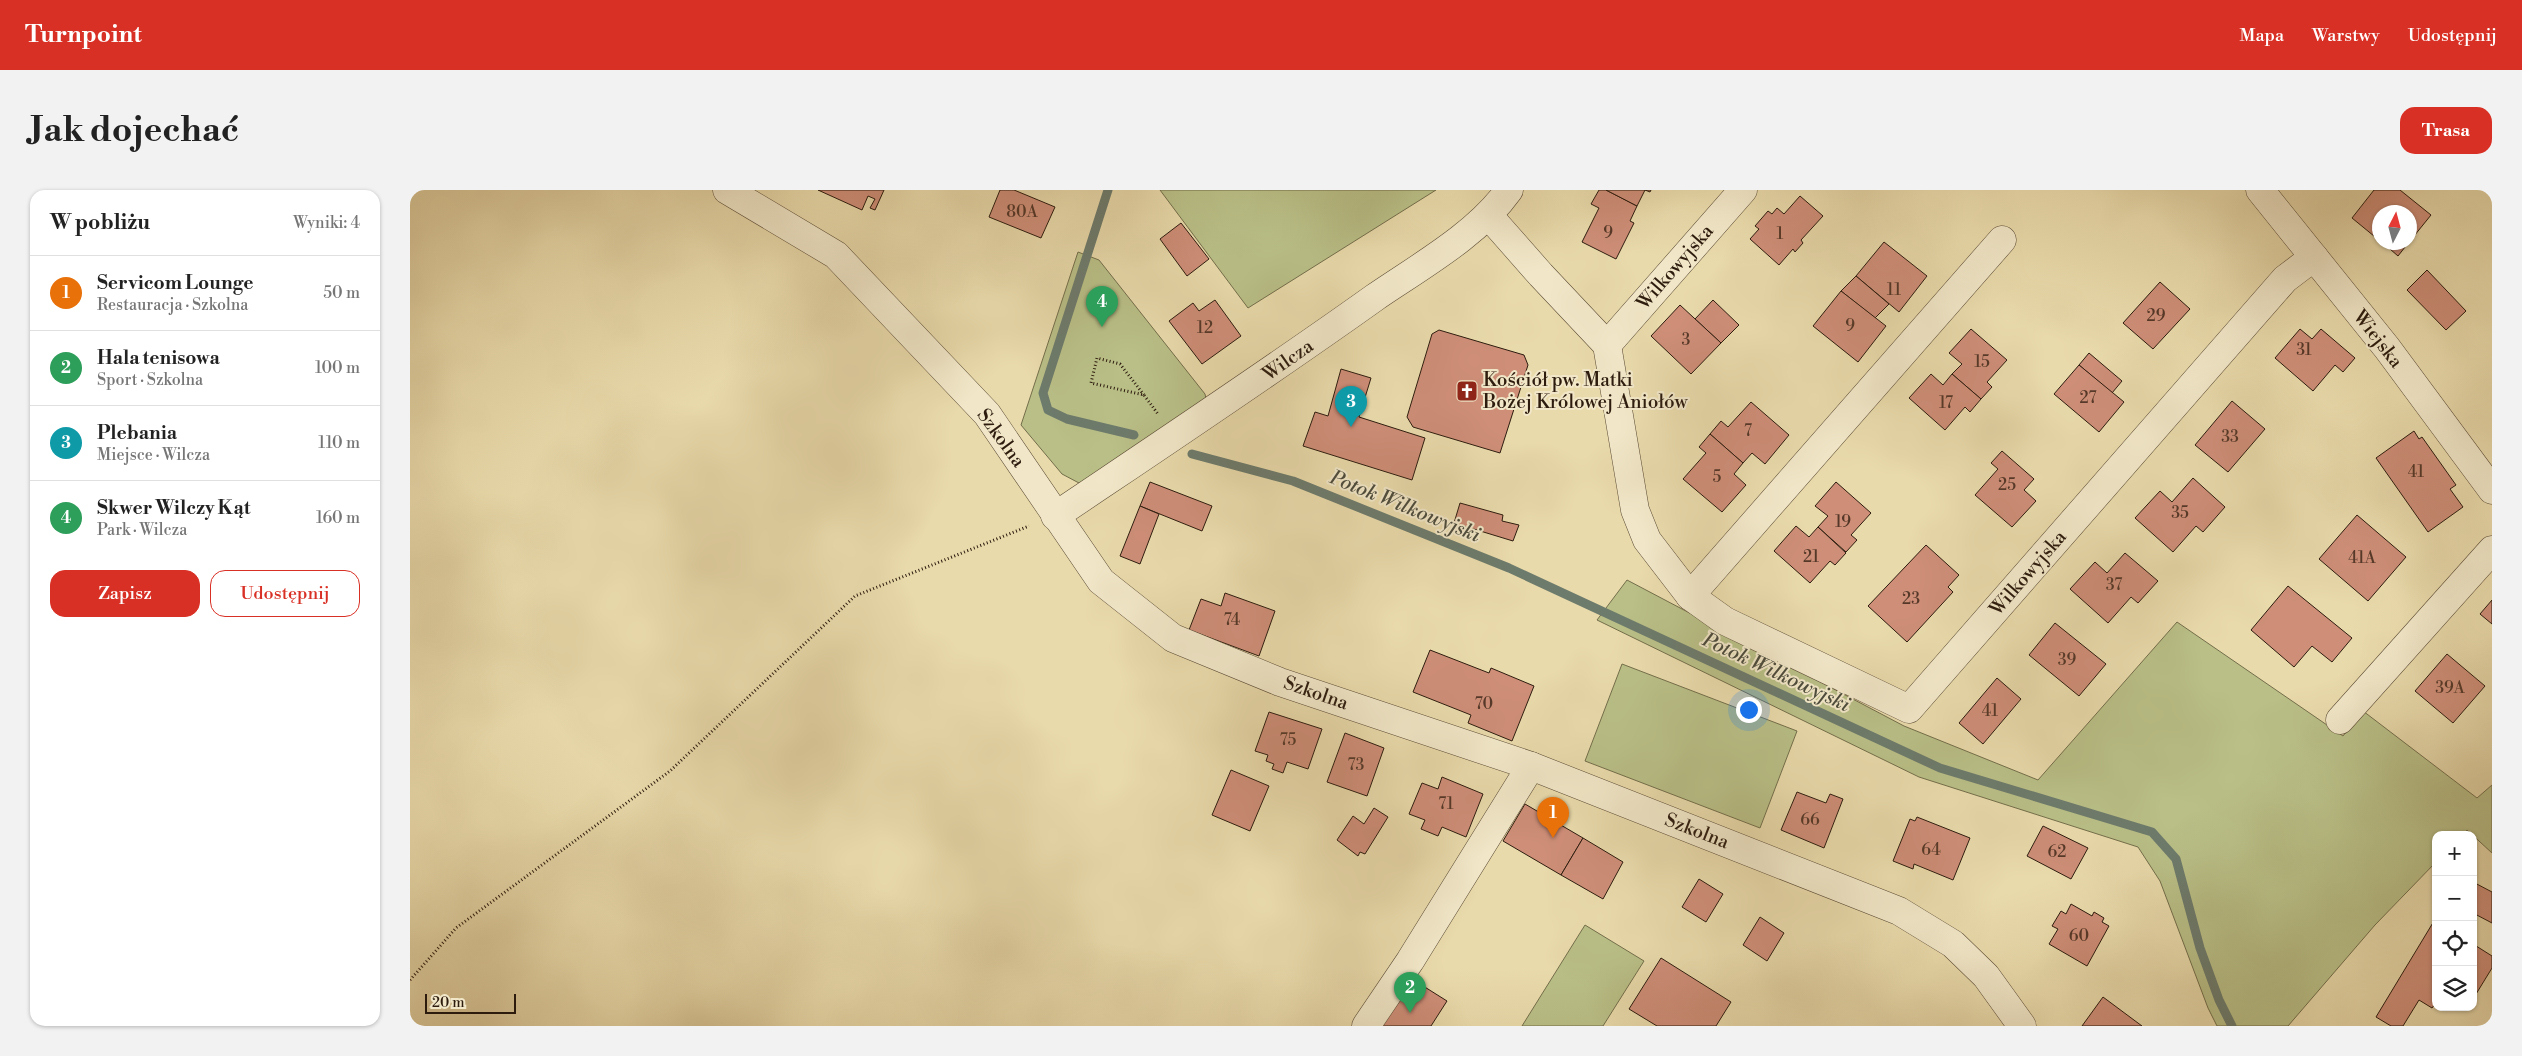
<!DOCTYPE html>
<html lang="pl">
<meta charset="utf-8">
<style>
:root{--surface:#fff;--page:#f2f2f2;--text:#222;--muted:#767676;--line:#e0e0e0;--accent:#d93025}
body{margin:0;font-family:"Libre Bodoni",serif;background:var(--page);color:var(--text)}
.controls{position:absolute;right:15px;bottom:15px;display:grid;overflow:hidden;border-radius:10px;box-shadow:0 1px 4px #0004}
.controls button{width:45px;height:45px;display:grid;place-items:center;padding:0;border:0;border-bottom:1px solid var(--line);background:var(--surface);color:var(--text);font:25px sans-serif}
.compass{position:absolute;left:1962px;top:15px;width:45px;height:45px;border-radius:50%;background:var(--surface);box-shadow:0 1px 4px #0004;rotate:6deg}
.scale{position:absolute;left:15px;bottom:12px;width:91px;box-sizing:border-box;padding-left:5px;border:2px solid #2d1c0e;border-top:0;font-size:14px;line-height:18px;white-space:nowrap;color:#2d1c0e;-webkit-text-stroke:4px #f1e7c8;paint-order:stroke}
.you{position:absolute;left:1338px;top:519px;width:18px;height:18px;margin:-12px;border:4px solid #fff;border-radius:50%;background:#1a73e8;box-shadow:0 0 0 8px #1a73e833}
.badge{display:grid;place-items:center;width:32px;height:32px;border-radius:50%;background:var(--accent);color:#fff;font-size:16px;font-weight:700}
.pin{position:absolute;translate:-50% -41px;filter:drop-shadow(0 1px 2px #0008)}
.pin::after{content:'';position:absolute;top:26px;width:18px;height:15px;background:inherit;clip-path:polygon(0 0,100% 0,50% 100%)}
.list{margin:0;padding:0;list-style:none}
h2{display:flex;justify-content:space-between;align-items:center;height:65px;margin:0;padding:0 20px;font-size:21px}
h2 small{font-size:16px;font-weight:400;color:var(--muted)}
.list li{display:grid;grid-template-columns:32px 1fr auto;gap:15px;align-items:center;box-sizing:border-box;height:75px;padding:0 20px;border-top:1px solid var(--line)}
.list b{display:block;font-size:19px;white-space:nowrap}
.list p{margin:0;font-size:16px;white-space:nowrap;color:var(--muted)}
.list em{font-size:16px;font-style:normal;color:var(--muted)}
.actions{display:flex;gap:10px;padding:15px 20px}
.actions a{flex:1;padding:11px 0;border:1px solid var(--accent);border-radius:15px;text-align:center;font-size:18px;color:var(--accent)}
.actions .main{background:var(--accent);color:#fff}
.icon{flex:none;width:28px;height:28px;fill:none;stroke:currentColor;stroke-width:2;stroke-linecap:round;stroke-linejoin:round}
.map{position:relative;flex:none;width:2082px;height:836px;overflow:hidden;border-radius:15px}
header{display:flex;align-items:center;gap:30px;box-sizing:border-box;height:70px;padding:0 25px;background:var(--accent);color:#fff}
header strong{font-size:24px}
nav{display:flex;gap:28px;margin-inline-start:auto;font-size:18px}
.intro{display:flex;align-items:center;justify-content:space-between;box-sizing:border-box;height:120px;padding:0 30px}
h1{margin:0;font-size:35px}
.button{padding:12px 22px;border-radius:15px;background:var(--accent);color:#fff;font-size:18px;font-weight:700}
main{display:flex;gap:30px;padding:0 30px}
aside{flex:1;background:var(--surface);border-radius:15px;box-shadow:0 1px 4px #0004}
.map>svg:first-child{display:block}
.green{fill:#b9bf87;stroke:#736e4a}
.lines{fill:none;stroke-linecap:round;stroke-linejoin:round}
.stream{stroke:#6d7b6c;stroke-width:9}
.building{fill:#ce8e78;stroke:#2d1c0e}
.minor-casing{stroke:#5c4c35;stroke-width:29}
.path{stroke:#2d1c0e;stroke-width:3;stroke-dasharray:1 2.5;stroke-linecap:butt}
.minor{stroke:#f1e7c8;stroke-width:28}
.labels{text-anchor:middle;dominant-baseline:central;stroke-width:4;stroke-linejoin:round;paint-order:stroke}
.number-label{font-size:16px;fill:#553828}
.street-label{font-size:19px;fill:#2d1c0e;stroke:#f1e7c8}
.poi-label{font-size:19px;fill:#2d1c0e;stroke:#f1e7c8;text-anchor:start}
.water-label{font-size:20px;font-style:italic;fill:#4d4c3d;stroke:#f1e7c8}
</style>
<header>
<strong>Turnpoint</strong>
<nav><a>Mapa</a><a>Warstwy</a><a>Udostępnij</a></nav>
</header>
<div class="intro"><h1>Jak dojechać</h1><a class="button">Trasa</a></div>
<main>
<aside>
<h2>W pobliżu<small>Wyniki: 4</small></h2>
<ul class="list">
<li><span class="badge" style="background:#e8710a">1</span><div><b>Servicom Lounge</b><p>Restauracja · Szkolna</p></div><em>50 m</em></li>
<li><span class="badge" style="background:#2e9e5b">2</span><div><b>Hala tenisowa</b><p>Sport · Szkolna</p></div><em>100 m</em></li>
<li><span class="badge" style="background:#0f9aa8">3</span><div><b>Plebania</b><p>Miejsce · Wilcza</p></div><em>110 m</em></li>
<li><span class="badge" style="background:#2e9e5b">4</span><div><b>Skwer Wilczy Kąt</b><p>Park · Wilcza</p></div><em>160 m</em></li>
</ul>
<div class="actions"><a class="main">Zapisz</a><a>Udostępnij</a></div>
</aside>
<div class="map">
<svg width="2082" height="836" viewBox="0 0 2082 836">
<rect width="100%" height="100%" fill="#e9daab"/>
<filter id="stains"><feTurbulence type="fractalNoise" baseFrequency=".004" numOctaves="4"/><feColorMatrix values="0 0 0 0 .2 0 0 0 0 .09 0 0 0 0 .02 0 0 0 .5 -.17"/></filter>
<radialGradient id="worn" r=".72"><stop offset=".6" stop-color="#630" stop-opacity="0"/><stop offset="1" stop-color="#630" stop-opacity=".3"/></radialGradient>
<g class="green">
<polygon points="750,0 1026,0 838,118"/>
<polygon points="668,62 689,70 795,204 796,209 687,289 669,293 652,284 611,235"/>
<polygon points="1217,390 1494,536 1628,590 1767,432 1933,546 1953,521 2067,608 2082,595 2082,663 2057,640 2053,645 2026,645 2026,672 1965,735 1878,836 1807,836 1798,818 1750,691 1728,657 1509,587 1187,430"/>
<polygon points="1212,474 1387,541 1350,638 1175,571"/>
<polygon points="1175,735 1234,771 1193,836 1112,836"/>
</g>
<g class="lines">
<g class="stream">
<polyline points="698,0 633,203 638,220 657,229 724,245"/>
<polyline points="782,264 883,291 1099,378 1530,578 1742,642 1766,669 1790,758 1809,810 1822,836"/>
</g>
</g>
<g class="building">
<polygon points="408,0 474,0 465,20 460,18 465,9 458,6 452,20"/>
<polygon points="590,0 604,0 645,17 631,48 579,27"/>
<polygon points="1189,0 1196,0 1227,16 1220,31 1224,33 1206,69 1172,52 1189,18 1181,14"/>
<polygon points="1196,0 1241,0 1240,2 1235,0 1227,16"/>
<polygon points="1964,0 1990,0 2021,25 2000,51 2000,22 1970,22 1970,51 1942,28"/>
<polygon points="1390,6 1413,26 1391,50 1393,53 1385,62 1383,59 1369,75 1340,49 1349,39 1345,36 1358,21 1362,24 1367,18 1374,24"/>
<polygon points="771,33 799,69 777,86 750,49"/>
<polygon points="1474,52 1517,86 1489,122 1446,86"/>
<polygon points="1972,52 1999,52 1988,66"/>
<polygon points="2017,80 2056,121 2036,140 1997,100"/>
<polygon points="1446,86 1479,114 1465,128 1431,101"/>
<polygon points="1750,92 1780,119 1743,159 1713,133"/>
<polygon points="1431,101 1476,136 1448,172 1403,136"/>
<polygon points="805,110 831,146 792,174 759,131 783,113 789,121"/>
<polygon points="1303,110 1329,135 1311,153 1285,129"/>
<polygon points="1270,115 1311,153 1281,184 1241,146"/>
<polygon points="1561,139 1597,170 1577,192 1582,197 1571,209 1542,184 1552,174 1539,163"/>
<polygon points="1890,139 1902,149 1911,139 1945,168 1933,182 1925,175 1903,201 1865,168"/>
<polygon points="1029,140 1114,165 1118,175 1090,263 1003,237 997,227 1022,144"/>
<polygon points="1679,163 1712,191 1702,203 1669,175"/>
<polygon points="1669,175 1714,212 1689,242 1644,204"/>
<polygon points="931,179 961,188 949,227 1015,248 1002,290 893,256 905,222 918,226"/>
<polygon points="1521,184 1533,195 1542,184 1571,209 1560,222 1555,217 1535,240 1499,208"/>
<polygon points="1822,211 1855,239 1818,282 1785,255"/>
<polygon points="1341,212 1379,245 1355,274 1342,263 1333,273 1300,244 1311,231 1318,237"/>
<polygon points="2004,241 2009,249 2012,247 2046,295 2040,299 2053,317 2018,342 1966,268"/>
<polygon points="1300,244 1333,273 1324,284 1336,295 1312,322 1273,289 1296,263 1289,257"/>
<polygon points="1592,261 1624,289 1614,300 1626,311 1602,337 1565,305 1588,279 1581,273"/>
<polygon points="1783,288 1815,317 1793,342 1786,336 1763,362 1725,328 1750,301 1762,312"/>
<polygon points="740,292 802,316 792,341 730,316"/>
<polygon points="1426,292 1461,323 1441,345 1447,350 1436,362 1408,337 1418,326 1405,316"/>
<polygon points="1050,313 1093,325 1092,331 1109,335 1103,351 1044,333"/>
<polygon points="730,316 749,324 730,374 710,366"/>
<polygon points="1947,325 1996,367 1958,411 1909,369"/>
<polygon points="1386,336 1399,347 1408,337 1436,363 1425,375 1420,371 1400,393 1364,361"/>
<polygon points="1516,355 1549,385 1538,397 1543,402 1497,452 1458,416"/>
<polygon points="1715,363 1748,391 1728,413 1721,407 1698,433 1660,399 1685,372 1697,383"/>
<polygon points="1878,396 1942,448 1922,472 1902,456 1884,477 1841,440"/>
<polygon points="815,403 865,421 849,466 779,440 791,409 811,416"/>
<polygon points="2082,410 2082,434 2070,424"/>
<polygon points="1645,433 1696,474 1669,506 1619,465"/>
<polygon points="1020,460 1079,483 1081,478 1124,496 1102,551 1058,533 1061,525 1003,502"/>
<polygon points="2037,464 2075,496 2043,533 2005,501"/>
<polygon points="1587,488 1611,509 1573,554 1549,533"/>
<polygon points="859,522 912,539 898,579 877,572 873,583 862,579 864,574 856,571 858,565 845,561"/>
<polygon points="935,543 974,558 957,606 917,592"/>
<polygon points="821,580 859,596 840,641 802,625"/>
<polygon points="1032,587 1073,604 1056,647 1032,637 1028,646 1011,639 1015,630 999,624 1012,593 1028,599"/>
<polygon points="1387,602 1416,613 1420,604 1433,609 1414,658 1371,640"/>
<polygon points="1115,614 1173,648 1151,685 1093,651"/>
<polygon points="964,618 978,627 955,664 950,662 948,666 927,650 943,626 954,634"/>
<polygon points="1507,627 1560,648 1543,690 1504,674 1503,679 1483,671 1500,629 1505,631"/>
<polygon points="1633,636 1678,658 1661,689 1617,666"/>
<polygon points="1173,648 1213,672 1193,709 1151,685"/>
<polygon points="1289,689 1313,704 1296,732 1272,717"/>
<polygon points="2063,692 2082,702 2082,733 2063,723"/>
<polygon points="1661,714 1682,726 1684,722 1694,728 1692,732 1699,736 1677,776 1639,754 1648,739 1642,736 1651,721 1656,724"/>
<polygon points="1350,727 1374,743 1357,771 1333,755"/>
<polygon points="2024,731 2026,813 2022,818 2009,810 1993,836 1981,836 1966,827"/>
<polygon points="2063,754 2082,766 2082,778 2063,809"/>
<polygon points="1251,768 1321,812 1306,836 1247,836 1219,819"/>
<polygon points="1002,789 1037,811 1021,836 963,836"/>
<polygon points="1693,807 1732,836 1672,836"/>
</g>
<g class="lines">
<g class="minor-casing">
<g id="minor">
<polyline points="317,0 426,65 577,224 691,391 763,448 870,492 1121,576 1489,721 1543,754 1576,786 1612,836"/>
<polyline points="1850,0 1977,158 2082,300"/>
<polyline points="1079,26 1131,85 1197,155 1225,320 1237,350 1280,406 1315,431 1499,519 1875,89 1904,67"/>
<polyline points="1197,155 1333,0"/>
<path d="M645,326C752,254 859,183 964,108C1009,77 1067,45 1099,0"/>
<polyline points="1280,406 1592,50"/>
<polyline points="1930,530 2082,360"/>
<polyline points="956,836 1000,771 1121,576"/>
</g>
</g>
<g class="path">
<polyline points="734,205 710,174 687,168 681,193 734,205 748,224"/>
<polyline points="0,790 46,738 260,581 445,406 619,336"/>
</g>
<use href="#minor" class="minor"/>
</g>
<defs>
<g id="church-square" transform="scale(1.125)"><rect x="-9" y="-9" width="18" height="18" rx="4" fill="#8f2418" stroke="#f1e7c8"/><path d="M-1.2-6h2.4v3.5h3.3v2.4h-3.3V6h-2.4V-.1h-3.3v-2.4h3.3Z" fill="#fff"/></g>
</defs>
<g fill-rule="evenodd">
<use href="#church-square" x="1057" y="201"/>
</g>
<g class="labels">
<g class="number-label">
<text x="612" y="22">80A</text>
<text x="1198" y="43">9</text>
<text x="1370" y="44">1</text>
<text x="1484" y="100">11</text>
<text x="1746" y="126">29</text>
<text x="1440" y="136">9</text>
<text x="795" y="138">12</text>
<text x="1276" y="150">3</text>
<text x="1894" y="160">31</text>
<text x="1572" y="172">15</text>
<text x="1678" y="208">27</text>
<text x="1536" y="213">17</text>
<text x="1338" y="241">7</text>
<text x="1820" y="247">33</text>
<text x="2006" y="282">41</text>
<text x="1307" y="287">5</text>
<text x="1597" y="295">25</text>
<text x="1770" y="323">35</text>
<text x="1433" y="332">19</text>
<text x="1401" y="367">21</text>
<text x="1952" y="368">41A</text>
<text x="1704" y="395">37</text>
<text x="1501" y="409">23</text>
<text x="822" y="430">74</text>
<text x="1657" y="470">39</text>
<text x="2040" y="498">39A</text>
<text x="1074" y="514">70</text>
<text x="1580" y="521">41</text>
<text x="878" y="550">75</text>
<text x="946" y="575">73</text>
<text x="1036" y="614">71</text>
<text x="1400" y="630">66</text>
<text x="1521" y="660">64</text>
<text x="1647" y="662">62</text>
<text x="1669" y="746">60</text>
</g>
<g class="street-label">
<text transform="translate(1265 77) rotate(-49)">Wilkowyjska</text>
<text transform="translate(1968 149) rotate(52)">Wiejska</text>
<text transform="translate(878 170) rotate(-35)">Wilcza</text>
<text transform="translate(591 248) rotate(54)">Szkolna</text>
<text transform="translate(1618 383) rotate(-49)">Wilkowyjska</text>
<text transform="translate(906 503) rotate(19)">Szkolna</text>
<text transform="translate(1287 641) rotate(21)">Szkolna</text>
</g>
<g class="poi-label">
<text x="1073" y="190">Kościół pw. Matki<tspan x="1073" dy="22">Bożej Królowej Aniołów</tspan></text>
</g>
<g class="water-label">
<text transform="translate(995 317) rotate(22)">Potok Wilkowyjski</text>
<text transform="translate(1366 483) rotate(25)">Potok Wilkowyjski</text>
</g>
</g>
<rect width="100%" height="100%" filter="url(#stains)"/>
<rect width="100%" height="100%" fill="url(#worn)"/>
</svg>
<div class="controls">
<button>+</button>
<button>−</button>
<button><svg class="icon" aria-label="locate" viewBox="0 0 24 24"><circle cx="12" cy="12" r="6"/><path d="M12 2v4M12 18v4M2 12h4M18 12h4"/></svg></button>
<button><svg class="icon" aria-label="layers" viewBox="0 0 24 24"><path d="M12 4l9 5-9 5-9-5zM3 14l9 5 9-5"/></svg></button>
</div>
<svg class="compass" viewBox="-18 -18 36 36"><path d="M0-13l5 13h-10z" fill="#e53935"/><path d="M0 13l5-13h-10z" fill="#767676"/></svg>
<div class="scale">20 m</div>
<div class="you"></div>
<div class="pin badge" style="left:1143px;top:648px;background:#e8710a">1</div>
<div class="pin badge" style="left:1000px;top:823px;background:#2e9e5b">2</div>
<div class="pin badge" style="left:941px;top:237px;background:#0f9aa8">3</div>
<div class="pin badge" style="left:692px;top:137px;background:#2e9e5b">4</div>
</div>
</main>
